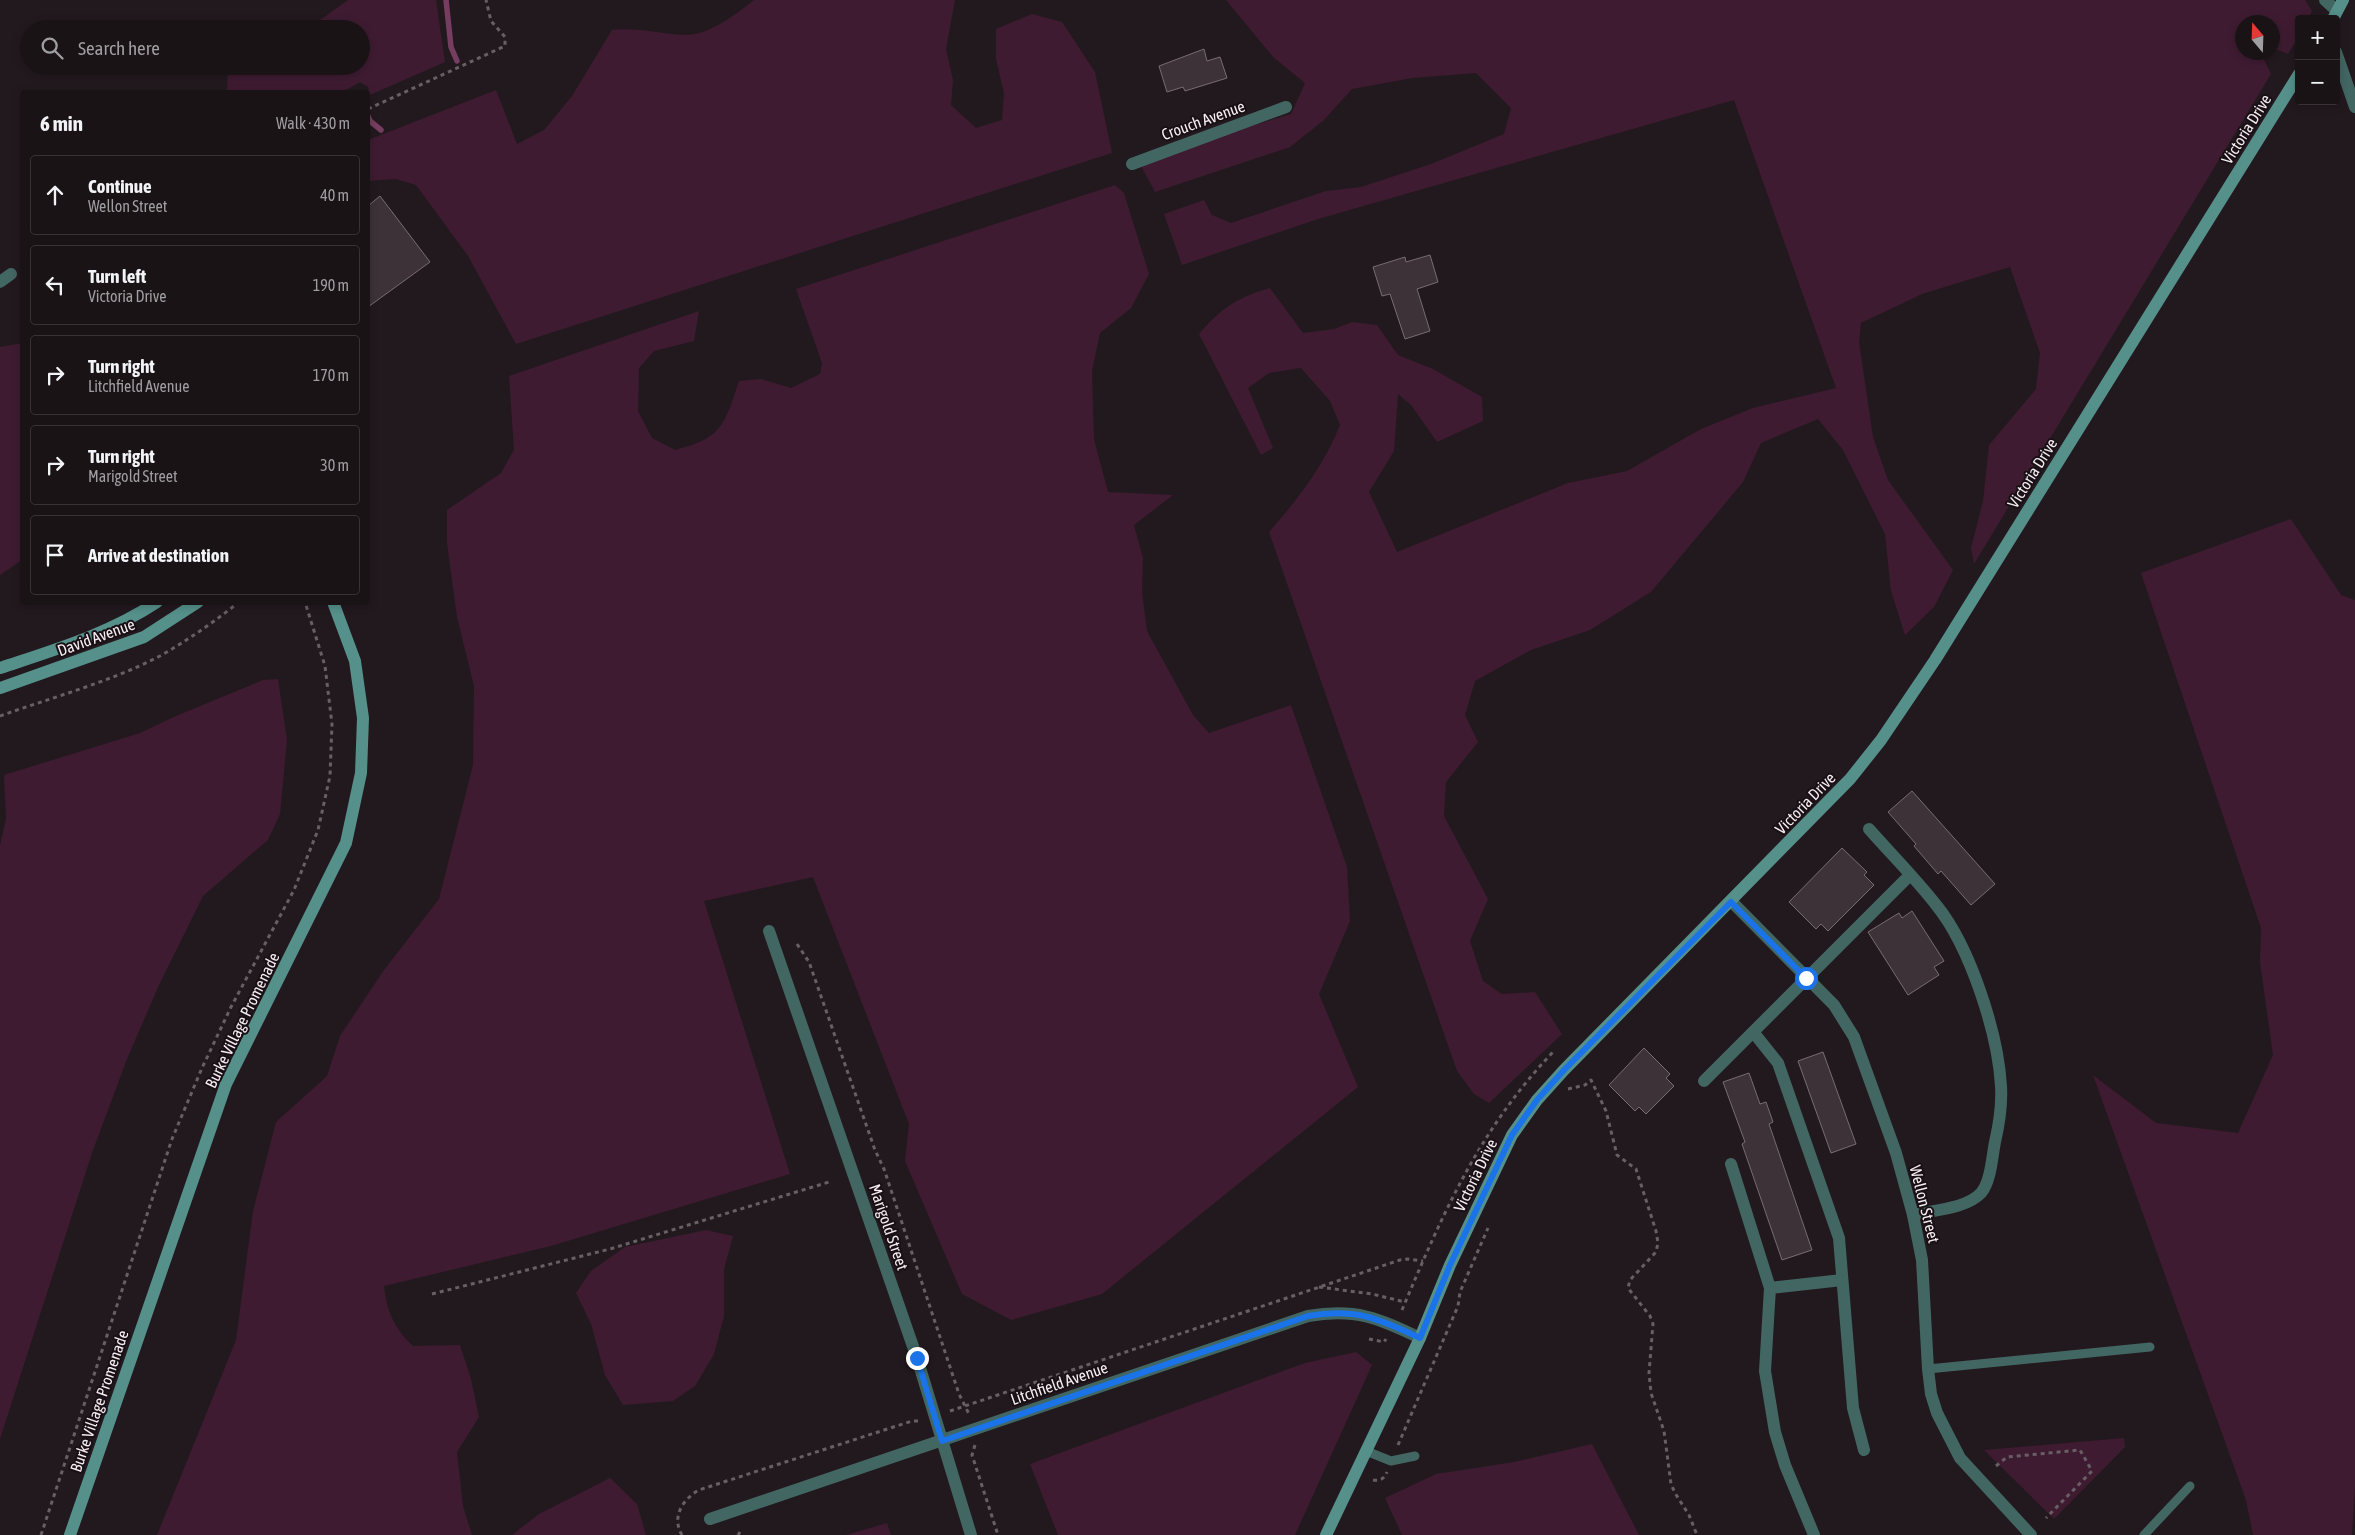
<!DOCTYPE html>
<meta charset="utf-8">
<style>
:root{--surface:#1a1316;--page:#231c1f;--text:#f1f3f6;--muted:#9f9ea1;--line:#383235}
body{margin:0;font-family:"Asap Condensed",sans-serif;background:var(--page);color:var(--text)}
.controls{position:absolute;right:15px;top:15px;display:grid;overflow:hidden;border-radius:5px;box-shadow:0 2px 8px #0003}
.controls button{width:45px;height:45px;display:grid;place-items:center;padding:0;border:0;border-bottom:1px solid var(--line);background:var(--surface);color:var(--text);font:25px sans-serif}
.compass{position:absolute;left:2235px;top:15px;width:45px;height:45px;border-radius:50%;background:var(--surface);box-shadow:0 2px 8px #0003;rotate:341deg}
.stop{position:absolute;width:15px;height:15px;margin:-11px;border:4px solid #1a73e8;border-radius:50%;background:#fff}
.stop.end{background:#1a73e8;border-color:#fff;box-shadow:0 1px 5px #0008}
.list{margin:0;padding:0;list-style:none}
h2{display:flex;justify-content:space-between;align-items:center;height:65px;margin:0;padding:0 20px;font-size:21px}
h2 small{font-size:16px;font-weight:400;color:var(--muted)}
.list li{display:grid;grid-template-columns:32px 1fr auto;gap:15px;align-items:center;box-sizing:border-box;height:80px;margin:0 10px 10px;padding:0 10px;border:1px solid var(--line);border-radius:5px}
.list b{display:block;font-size:19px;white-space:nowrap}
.list p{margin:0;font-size:16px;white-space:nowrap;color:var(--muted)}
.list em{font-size:16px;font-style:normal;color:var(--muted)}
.icon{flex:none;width:28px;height:28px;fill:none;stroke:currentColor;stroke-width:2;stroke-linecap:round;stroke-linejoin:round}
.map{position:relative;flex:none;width:2355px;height:1535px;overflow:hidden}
.search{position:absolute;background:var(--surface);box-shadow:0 2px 8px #0003;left:20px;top:20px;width:350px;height:55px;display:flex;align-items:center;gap:12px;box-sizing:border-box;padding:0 18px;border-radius:28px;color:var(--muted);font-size:19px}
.panel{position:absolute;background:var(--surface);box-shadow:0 2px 8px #0003;left:20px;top:90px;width:350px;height:515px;border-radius:5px}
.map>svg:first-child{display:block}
.green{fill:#3e1b31}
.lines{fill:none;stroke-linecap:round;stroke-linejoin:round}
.stream{stroke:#773d60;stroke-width:5.5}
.building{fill:#3c3238;stroke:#786c73}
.path{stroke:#685f64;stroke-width:3;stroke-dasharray:4 4;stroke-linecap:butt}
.lane{stroke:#426662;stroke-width:9}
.street{stroke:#426662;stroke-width:12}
.secondary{stroke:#55908a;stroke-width:12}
.route{stroke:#1a73e8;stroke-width:6}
.labels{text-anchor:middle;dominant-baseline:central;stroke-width:4;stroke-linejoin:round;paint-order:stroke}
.street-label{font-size:16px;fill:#f6eef2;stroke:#191015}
</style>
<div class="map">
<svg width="2355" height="1535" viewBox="0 0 2355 1535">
<rect width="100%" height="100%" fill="#22191e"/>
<g class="green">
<polygon points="348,0 436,0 445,62 370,95 368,87 360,82 343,92 227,92 228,66 361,66 361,29 280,29 317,22"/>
<path d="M754,0H955L946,49L953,80L951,105L976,128L1002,120L1004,93L996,59V29L1032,14L1062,22L1095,72L1112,153L516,344L468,256L416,185L396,179L368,181V140L496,90L517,144L544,130L572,96L612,30C638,27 659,34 685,35C710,35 736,14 754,0Z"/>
<path d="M1226,0H2305L2312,11L2308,19H2299V36L2288,54L2273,48L2272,22H2242V52L2261,53L2271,74L1974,564L1971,548L1983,501L1989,445L2036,389L2040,353L2010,267L1922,294L1861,323L1859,342L1873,437L1888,480L1953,570L1934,607L1905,635L1891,591L1885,534L1843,450L1818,419L1761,443L1743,482L1651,592L1590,630L1531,650L1475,681L1465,715L1478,742L1446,782L1444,816L1488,899L1470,941L1483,981L1502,994L1535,992L1562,1034L1489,1103L1474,1094L1457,1071L1269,532C1298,499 1323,467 1340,425L1330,401L1301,368L1269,373L1248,388L1273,448L1261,455L1199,334C1220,309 1238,297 1270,288L1303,333L1334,329L1352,322L1377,325L1398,355L1433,369L1482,397L1483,421L1437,442L1411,405L1398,394L1394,451L1369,492L1397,552L1568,483L1627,471L1701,429L1753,408L1836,388L1734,100L1318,219L1182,265L1164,214L1204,200L1212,215L1231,223L1326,191L1361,187L1431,164L1504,134L1511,108L1476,73L1412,78L1352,89L1324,120L1290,147L1155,192L1138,160L1291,114L1305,83L1273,57Z"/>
<path d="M1115,185L1124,193L1149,274L1131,308L1100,333L1092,371L1094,439L1108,492L1173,495L1134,525L1143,558L1142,592L1147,631L1193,715L1209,733L1291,705L1347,867L1350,921L1319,994L1358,1087L1102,1294L1011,1320L962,1294L905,1161L909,1124L813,877L704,901L790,1174L551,1246L384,1286C386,1310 395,1330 413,1346L460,1345L471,1379L479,1417L457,1452L463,1506L472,1535H157L236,1340L253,1211L276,1122L327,1076L340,1036L384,970L439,899L473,765L474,686L457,617L447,543V510L501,473L514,450L509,376L699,311L694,341L654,351L639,368L638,411L652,438L675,450C722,438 724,426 739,381L761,379L791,388L820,374L822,363L796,289Z"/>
<polygon points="22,343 22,560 0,575 0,347"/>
<polygon points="2291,519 2341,595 2355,600 2355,1483 2352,1535 2253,1535 2246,1500 2093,1075 2156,1123 2238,1133 2273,1055 2260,962 2261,928 2141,573"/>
<polygon points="278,679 287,740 280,814 268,840 203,896 159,985 127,1059 92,1153 0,1439 0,845 6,819 4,775 140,733 176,716 263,680"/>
<polygon points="706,1230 733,1236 724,1269 724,1316 714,1354 695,1386 673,1401 623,1405 605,1375 591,1324 576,1293 591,1271 625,1247"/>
<polygon points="1356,1352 1372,1365 1295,1535 1058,1535 1030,1464 1305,1363"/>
<polygon points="2124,1438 2125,1447 2054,1519 1984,1450"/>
<polygon points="1592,1444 1639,1535 1402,1535 1385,1498 1436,1474 1514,1462"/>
<polygon points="610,1478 637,1504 646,1535 512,1535 539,1514"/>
<polygon points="887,1523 891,1535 846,1535"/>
</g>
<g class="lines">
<g class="stream">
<polyline points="446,0 451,47 457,61"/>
<polyline points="368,116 370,121 381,130"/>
</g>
</g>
<g class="building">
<polygon points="1204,49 1207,61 1220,57 1227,78 1185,91 1183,87 1167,92 1159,66"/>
<polygon points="380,196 430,262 368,307 368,206"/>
<polygon points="1430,255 1438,282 1417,289 1430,331 1405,339 1390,294 1382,296 1373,267 1405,257 1406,262"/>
<polygon points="1912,791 1995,884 1971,905 1941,871 1938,874 1914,846 1916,844 1888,812"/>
<polygon points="1842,848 1867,872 1864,875 1874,885 1828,931 1821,924 1816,929 1789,902"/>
<polygon points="1912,911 1944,961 1934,967 1939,975 1908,995 1868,932 1899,913 1902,918"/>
<polygon points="1644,1048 1670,1074 1666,1078 1674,1086 1646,1114 1639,1107 1635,1111 1609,1085"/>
<polygon points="1823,1052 1856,1144 1831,1153 1798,1061"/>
<polygon points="1749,1073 1760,1104 1766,1102 1773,1122 1769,1124 1812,1250 1782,1260 1742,1144 1745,1142 1723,1082"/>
</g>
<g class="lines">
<g class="path">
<polyline points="368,109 505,46 505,37 491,21 486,0"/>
<path d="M0,716C53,697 110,682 160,656C188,640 214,622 239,602"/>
<polyline points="797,944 809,962 875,1150 884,1169 959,1394 969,1414"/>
<polyline points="1568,1089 1585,1085 1591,1080 1606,1111 1617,1155 1636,1169 1656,1231 1658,1243 1656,1252 1630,1280 1628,1288 1650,1316 1653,1324 1649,1373 1651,1393 1664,1431 1671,1484 1675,1493 1689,1515 1697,1535"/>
<polyline points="1319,1287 1372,1294 1405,1302"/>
<polyline points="432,1294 610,1249 829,1182"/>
<path d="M1402,1310C1443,1213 1479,1130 1553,1052"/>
<polyline points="1369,1339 1384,1342 1386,1339"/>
<polyline points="950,1411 1400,1260 1407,1259 1423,1261"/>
<polyline points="975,1445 972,1455 998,1535"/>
<polyline points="1398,1445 1458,1306 1460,1292 1488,1228"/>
<polyline points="1996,1466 2007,1457 2080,1450 2092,1471 2046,1518"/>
<path d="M1373,1480C1380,1481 1384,1479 1387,1472"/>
<polyline points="41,1535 172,1139 202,1068 231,1007 294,890 318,830 330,776 332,724 325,666 305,602"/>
<path d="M682,1535C671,1517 683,1499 699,1490L912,1421H920"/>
<polyline points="738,1535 740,1532"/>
</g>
<g class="lane">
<polyline points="1928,1369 2150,1347"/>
<polyline points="1366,1451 1391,1461 1415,1456"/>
<polyline points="2144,1535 2190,1486"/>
</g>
<g class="street">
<polyline points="2325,0 2337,11"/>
<polyline points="2336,52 2355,107"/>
<polyline points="1132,164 1286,107"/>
<polyline points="0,282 11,274"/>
<path d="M1869,829C1892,855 1916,879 1937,906C1970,947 1998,1033 2001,1086C2002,1103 1999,1125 1995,1142C1992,1157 1991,1181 1981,1193C1966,1209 1933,1210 1913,1215"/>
<polyline points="1731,901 1834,1005 1854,1037 1896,1153 1913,1215 1922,1260 1928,1369 1931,1394 1937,1413 1960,1458 2031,1535"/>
<polyline points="769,931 917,1358 971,1535"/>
<polyline points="1754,1033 1778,1063 1839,1238 1853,1408 1864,1450"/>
<polyline points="1704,1081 1910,875"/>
<polyline points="1731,1164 1770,1288 1765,1371 1775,1432 1785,1465 1814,1535"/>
<polyline points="1770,1288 1842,1280"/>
<path d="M710,1519L1308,1316C1356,1308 1378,1318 1420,1338"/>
</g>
<g class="secondary">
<polyline points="2333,19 2343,0"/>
<path d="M0,668C54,650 109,634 157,602"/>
<polyline points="0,688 144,637 198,602"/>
<polyline points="70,1535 226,1084 346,843 361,773 363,718 355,661 333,602"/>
<polyline points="1326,1535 1420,1338 1450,1265 1512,1135 1537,1100 1564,1070 1850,779 1881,740 1935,660 2299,74"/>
</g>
</g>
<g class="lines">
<path class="route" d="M917,1358L942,1441L1308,1316C1355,1308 1378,1318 1420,1338L1450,1265L1512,1135L1537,1100L1564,1070L1731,902L1806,978"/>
</g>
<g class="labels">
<g class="street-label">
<text transform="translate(1203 120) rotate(-20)">Crouch Avenue</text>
<text transform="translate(2246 129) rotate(-58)">Victoria Drive</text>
<text transform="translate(2032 473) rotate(-58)">Victoria Drive</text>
<text transform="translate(96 637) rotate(-20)">David Avenue</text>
<text transform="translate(1805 803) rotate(-46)">Victoria Drive</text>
<text transform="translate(242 1020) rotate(-64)">Burke Village Promenade</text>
<text transform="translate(1475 1175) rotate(-64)">Victoria Drive</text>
<text transform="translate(1925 1204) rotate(76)">Wellon Street</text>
<text transform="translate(889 1227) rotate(71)">Marigold Street</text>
<text transform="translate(1059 1383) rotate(-19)">Litchfield Avenue</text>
<text transform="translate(99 1401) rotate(-71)">Burke Village Promenade</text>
</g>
</g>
</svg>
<div class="controls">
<button>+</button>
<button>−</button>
</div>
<svg class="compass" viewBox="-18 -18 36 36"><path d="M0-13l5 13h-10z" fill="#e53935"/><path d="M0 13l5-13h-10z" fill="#9f9ea1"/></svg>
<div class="stop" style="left:1806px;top:978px"></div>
<div class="stop end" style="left:917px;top:1358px"></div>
<div class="search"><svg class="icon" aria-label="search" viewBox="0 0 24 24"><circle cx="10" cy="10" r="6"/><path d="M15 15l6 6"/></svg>Search here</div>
<section class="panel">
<h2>6 min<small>Walk · 430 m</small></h2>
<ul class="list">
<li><svg class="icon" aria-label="ahead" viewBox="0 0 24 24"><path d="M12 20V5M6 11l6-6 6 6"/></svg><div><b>Continue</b><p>Wellon Street</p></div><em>40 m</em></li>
<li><svg class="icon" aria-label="left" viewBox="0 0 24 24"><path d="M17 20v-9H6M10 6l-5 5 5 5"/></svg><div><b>Turn left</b><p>Victoria Drive</p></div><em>190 m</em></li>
<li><svg class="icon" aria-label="right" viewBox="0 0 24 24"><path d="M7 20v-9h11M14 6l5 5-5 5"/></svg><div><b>Turn right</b><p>Litchfield Avenue</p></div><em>170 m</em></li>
<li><svg class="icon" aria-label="right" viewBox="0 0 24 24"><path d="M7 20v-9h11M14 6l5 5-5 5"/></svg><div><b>Turn right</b><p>Marigold Street</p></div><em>30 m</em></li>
<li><svg class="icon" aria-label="arrive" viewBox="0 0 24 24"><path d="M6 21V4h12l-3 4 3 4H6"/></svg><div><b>Arrive at destination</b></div></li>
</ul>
</section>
</div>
